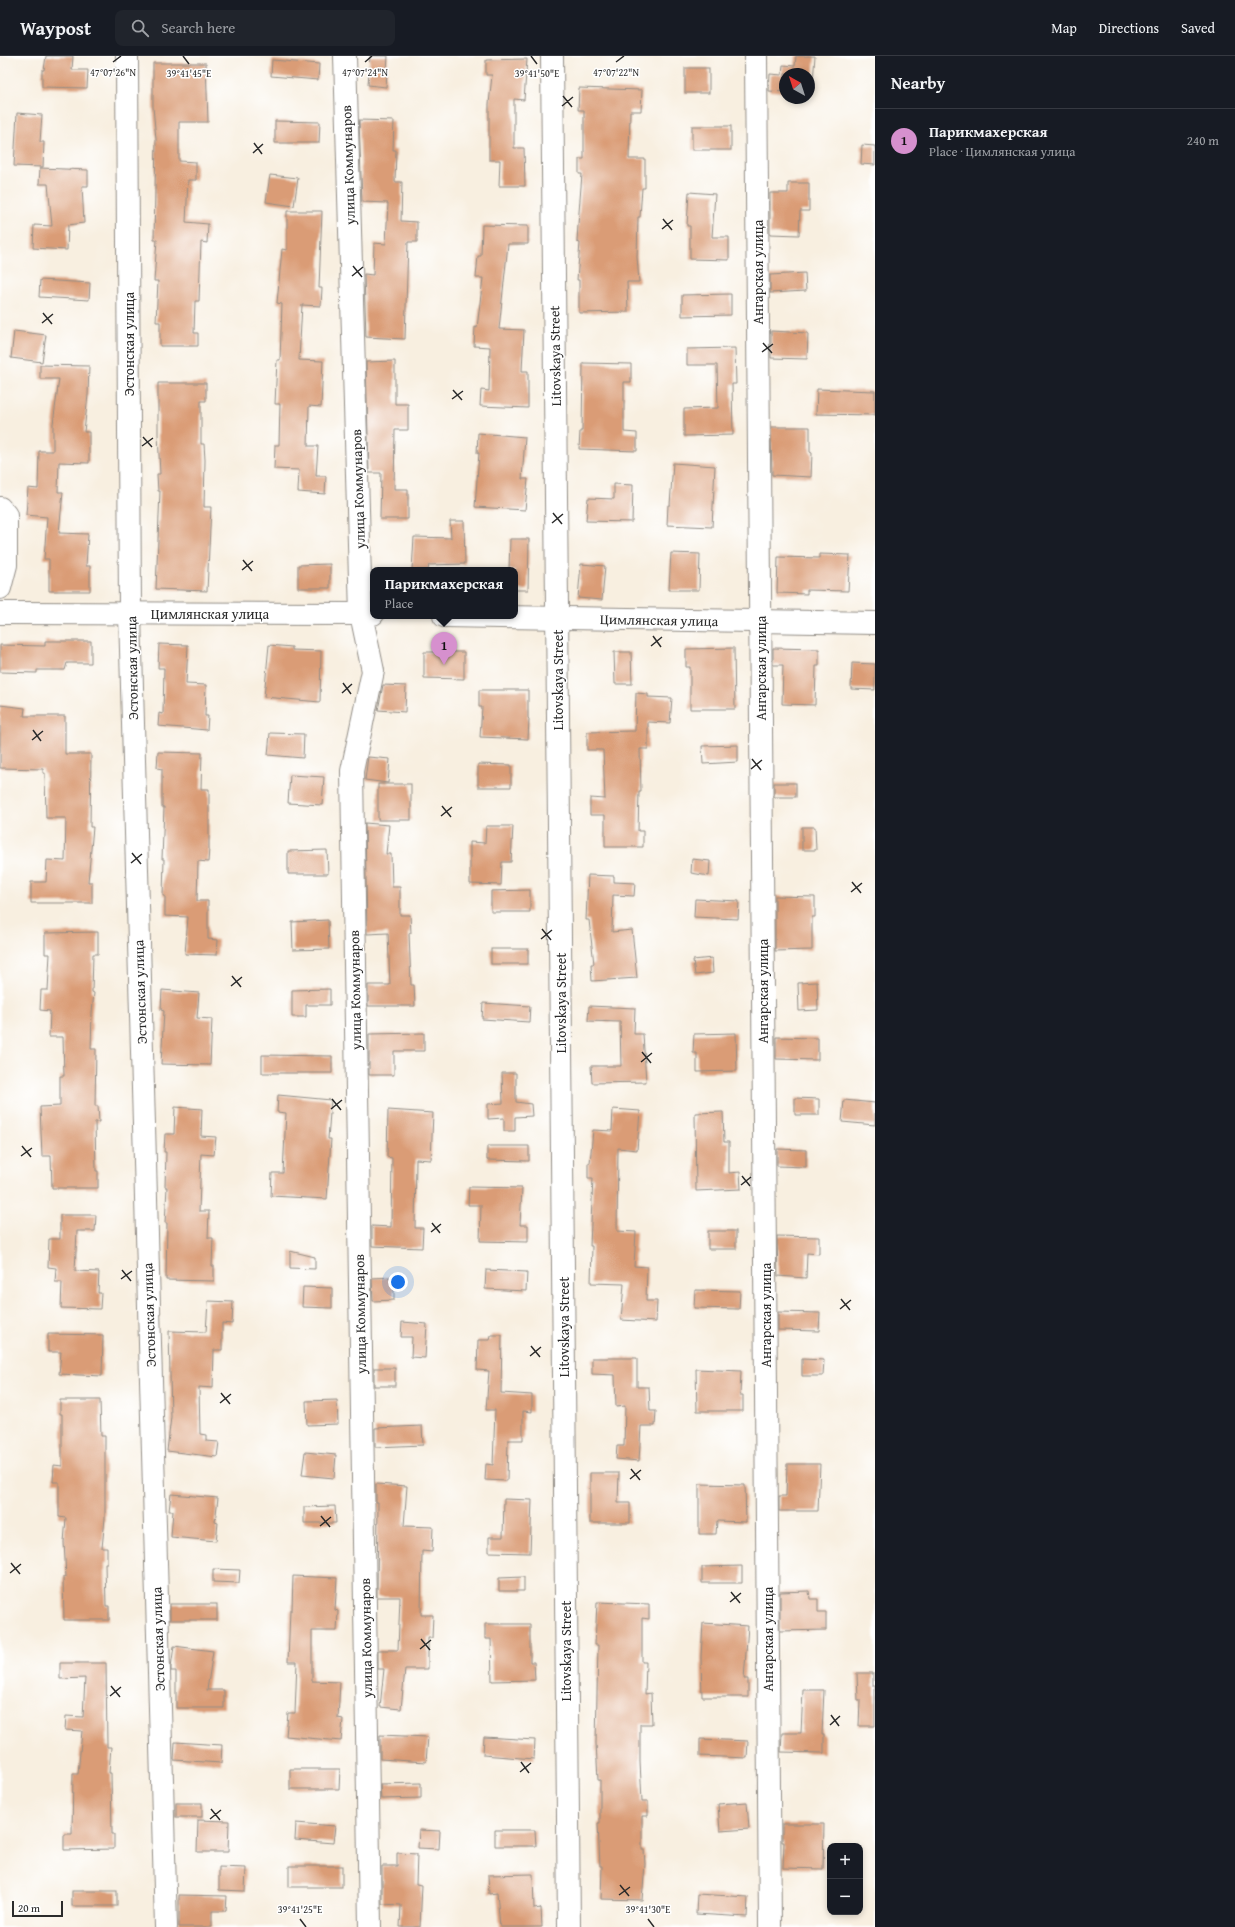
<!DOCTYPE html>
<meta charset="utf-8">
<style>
:root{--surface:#171b24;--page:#20242c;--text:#f1f3f6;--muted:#9ea1a6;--line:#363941;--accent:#d690ce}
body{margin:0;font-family:"Gentium Book Plus",serif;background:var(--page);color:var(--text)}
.controls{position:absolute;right:12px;bottom:12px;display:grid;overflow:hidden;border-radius:8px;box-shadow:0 2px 6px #0003}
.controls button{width:36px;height:36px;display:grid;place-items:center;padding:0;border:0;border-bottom:1px solid var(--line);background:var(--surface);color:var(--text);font:20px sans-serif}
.compass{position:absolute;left:779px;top:12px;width:36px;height:36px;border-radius:50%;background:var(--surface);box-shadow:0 2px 6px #0003;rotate:321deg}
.scale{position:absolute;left:12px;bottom:10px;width:51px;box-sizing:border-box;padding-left:4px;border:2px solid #2b2b2b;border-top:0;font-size:11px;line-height:14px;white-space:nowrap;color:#2b2b2b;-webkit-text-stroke:3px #fff;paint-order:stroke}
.you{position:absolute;left:398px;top:1226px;width:14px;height:14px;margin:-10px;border:3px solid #fff;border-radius:50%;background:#1a73e8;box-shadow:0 0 0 6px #1a73e833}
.badge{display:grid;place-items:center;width:26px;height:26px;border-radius:50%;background:var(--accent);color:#111;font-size:13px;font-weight:700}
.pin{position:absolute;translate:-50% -33px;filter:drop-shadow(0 1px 2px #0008)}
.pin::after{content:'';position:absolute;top:21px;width:14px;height:12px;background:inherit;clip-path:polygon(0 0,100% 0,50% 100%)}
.popup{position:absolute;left:370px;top:511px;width:148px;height:52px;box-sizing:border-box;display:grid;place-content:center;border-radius:8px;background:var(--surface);filter:drop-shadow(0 1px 3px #0005);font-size:13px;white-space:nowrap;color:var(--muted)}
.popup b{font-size:15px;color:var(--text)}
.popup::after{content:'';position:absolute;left:50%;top:100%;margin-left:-8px;border:8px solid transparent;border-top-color:var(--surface)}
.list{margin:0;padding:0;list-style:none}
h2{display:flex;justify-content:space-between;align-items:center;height:52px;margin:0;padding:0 16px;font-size:17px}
h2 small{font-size:13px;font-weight:400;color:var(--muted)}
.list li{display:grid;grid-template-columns:26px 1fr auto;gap:12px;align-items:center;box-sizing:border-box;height:64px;padding:0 16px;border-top:1px solid var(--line)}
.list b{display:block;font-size:15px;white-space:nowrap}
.list p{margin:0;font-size:13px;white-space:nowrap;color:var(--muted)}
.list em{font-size:13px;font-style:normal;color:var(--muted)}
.icon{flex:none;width:22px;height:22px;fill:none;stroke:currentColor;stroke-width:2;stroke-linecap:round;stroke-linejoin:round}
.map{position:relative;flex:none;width:875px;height:1871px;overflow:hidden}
header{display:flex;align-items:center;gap:24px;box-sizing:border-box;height:56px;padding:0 20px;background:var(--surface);border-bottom:1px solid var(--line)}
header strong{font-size:19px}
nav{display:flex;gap:22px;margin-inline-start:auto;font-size:14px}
.search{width:280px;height:36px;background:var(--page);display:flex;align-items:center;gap:10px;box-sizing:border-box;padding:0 14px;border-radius:8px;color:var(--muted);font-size:15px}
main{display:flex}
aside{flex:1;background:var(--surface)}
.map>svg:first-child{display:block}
.building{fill:#da9c76}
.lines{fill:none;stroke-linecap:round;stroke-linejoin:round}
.minor-casing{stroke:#928d86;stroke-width:24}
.minor{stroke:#fff;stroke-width:22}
.ticks{fill:none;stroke:#2b2b2b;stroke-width:1.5}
.labels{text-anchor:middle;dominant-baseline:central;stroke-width:3;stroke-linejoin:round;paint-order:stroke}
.street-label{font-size:14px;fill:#2b2b2b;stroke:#fff}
.ticks-label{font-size:10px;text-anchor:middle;fill:#2b2b2b;stroke:#fff;stroke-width:3;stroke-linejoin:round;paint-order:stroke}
</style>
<header>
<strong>Waypost</strong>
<div class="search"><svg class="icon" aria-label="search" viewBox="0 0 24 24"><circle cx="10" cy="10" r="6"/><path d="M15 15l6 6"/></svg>Search here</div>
<nav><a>Map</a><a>Directions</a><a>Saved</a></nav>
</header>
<main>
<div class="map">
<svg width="875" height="1871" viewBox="0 0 875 1871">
<rect width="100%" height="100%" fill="#fff"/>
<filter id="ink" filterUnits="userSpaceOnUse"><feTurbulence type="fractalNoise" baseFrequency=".025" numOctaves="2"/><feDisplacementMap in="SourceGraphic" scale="8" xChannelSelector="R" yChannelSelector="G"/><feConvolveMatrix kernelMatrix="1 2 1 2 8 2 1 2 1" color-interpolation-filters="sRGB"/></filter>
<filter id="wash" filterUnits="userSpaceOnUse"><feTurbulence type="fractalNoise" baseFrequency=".012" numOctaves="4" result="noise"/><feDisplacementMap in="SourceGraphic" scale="16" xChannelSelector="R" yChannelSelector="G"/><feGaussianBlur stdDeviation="0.9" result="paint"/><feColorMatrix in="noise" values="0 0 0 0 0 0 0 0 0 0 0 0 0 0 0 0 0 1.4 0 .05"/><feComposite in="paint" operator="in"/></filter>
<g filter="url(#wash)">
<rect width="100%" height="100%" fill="#f8efe0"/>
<g id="blocks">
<g class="building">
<polygon points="46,0 73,0 72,14 88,14 87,32 42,31 42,14 44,14"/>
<polygon points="370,0 388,0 386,31 368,29"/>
<polygon points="796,0 815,0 812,38 809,37 809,18 785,18 785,36 769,35 770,18 782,19 783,9 795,10"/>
<polygon points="527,3 524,44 514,43 514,92 524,92 525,130 499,130 500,104 489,104 489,48 492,19 486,19 486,4"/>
<polygon points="272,4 319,8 318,24 271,20"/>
<polygon points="153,7 206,7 208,66 179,66 179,105 196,106 196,124 188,124 186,166 208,168 207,187 201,186 199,245 195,245 194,277 198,277 198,290 160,290 160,266 156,266 158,225 154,225 157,184 154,184 156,83 153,51"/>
<rect x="685" y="12" width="24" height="25"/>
<polygon points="579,32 642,34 641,55 630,55 629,103 645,103 645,132 642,132 640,161 638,161 637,201 639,226 627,226 628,256 579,257 579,224 577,224 580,187 577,186 578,169 582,118 579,118 579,103 584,103 584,54 578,54"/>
<polygon points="17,57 42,59 40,86 44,86 43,111 14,110"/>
<polygon points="359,64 394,65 393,94 396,94 395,126 402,126 401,165 417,166 417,186 408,186 405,283 366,281 364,218 373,219 374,187 386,188 388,147 362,146"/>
<polygon points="275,65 320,66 319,87 275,87"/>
<rect x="692" y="70" width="39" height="24"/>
<polygon points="862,89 875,90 875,109 861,108"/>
<polygon points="40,112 88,114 88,130 82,130 84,167 68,169 67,194 33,192 34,169 52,170 48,128 39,128"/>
<polygon points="270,119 298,122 294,150 266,146"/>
<polygon points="788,127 809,127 809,155 800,155 799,179 770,178 770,137 788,137"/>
<polygon points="689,136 715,138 712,181 729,181 729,204 690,203 690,170 687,170"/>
<polygon points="287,155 322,155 319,232 322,232 321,250 302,249 299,304 323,305 321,351 309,350 308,390 318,390 316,420 326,420 325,438 298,436 299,414 274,413 275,389 279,389 280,348 275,348 277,304 280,304 282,248 277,247 282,193 287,194"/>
<polygon points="482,169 528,170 528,188 508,188 499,273 524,274 522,315 528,315 528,352 480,350 481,334 489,335 490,291 474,290 475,271 477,272 483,222 476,222 478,200 481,200"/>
<polygon points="805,217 806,235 770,237 770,219"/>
<polygon points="40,224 90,227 89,244 39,241"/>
<polygon points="731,238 731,259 682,260 682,239"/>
<polygon points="14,275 46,279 42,306 11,302"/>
<polygon points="771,275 808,277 807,303 771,302"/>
<polygon points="735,292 736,328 732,328 733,379 684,380 684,353 718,352 717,309 687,309 687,293"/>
<polygon points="395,305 395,348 408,348 408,374 395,374 394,433 408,433 408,463 380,463 381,417 369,417 366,306"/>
<polygon points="583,307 631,308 631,326 624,326 624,376 637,377 637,395 579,393 580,375 582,375"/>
<polygon points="40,309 89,310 88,339 84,376 89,376 89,407 59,406 58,436 63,436 59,477 88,478 86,510 90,510 90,535 49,535 49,503 44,503 47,461 26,459 28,432 38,433 39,395 53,395 53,368 59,323 40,323"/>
<polygon points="158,327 206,327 206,345 201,345 201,388 204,388 205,404 204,451 211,451 207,535 156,533 160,435 158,435 157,418 160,418 158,378"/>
<polygon points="817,333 875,335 875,359 816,358"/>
<polygon points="771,371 810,371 810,396 812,397 811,421 772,419"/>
<polygon points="478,377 525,381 522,423 528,423 525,454 475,451 479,397 477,397"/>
<polygon points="673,407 715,410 712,471 667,469 668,449 670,449"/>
<polygon points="614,428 633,429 632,466 586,465 588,442 614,443"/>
<polygon points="450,465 464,465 465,508 429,509 428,514 412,514 414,481 451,482"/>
<polygon points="510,483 529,483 528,534 515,534 515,514 509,514"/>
<polygon points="671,497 700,498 699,534 669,534"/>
<polygon points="819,498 850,499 848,535 807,534 807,538 777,537 778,501 819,502"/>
<polygon points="330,508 330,532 298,532 298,509"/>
<polygon points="581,508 605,510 602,544 578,542"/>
<polygon points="45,585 91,585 91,607 67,607 65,614 37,614 37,617 0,616 0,589 45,590"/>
<polygon points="159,588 188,589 186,628 206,629 205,660 208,660 207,674 158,670 159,657 163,658 164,612 158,612"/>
<polygon points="269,589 292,591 292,594 321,595 320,646 264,641"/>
<polygon points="734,592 735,653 690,653 690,611 686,611 686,593"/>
<polygon points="773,592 819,593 819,610 816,610 815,649 782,648 783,609 773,609"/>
<polygon points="424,596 464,596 464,623 424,622"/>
<polygon points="614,596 631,596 632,628 615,628"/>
<polygon points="852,607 875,608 875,634 851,633"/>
<polygon points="383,629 406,630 405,656 378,654"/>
<polygon points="479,634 528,634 528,662 529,663 528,683 480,681 482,651 479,651"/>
<polygon points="636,637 648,638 648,641 672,642 670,667 648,666 648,693 640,693 641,736 639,736 638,775 643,775 643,791 605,791 605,759 590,759 590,742 605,743 603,694 587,694 587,676 635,675"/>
<polygon points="0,649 25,652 24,660 65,660 65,698 91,698 90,771 93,771 88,826 92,826 92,847 31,847 31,826 46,826 47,804 65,805 66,762 46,762 45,717 43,717 43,713 0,712"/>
<polygon points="270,677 304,678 303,702 268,699"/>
<polygon points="738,689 738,706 703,708 702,690"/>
<polygon points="158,696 202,697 201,733 209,733 209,792 208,806 198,805 197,845 208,845 208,883 218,884 217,899 185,898 188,861 165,860 165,840 163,840 164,803 162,803 164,751 162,751 162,713 157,712"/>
<polygon points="368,701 390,703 388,727 365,724"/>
<polygon points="478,708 511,709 511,731 478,731"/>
<polygon points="290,719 324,721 322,749 288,747"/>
<rect x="774" y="727" width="22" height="14"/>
<rect x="378" y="728" width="33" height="36"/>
<polygon points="365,767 389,769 386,798 391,798 392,831 400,831 400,859 410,859 411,877 409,877 411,929 414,929 415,950 368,950 368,929 390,929 388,877 367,878"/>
<polygon points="486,770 513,770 511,806 502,806 501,829 470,828 470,786 485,787"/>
<polygon points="802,771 815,771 816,794 802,794"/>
<polygon points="327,794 328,818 288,818 288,795"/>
<polygon points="692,803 710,805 709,820 691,817"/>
<polygon points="588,819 614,820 614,826 635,827 634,840 613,839 612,876 632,874 637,922 592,925 591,908 594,908 589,864 586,864"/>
<polygon points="530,834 530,856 491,856 491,835"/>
<polygon points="775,840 815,841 815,861 812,861 812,894 775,895"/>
<polygon points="695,843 739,845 738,863 694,861"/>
<polygon points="328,864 329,893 293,894 292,866"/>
<polygon points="98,876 98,898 93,898 92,936 94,937 92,956 91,993 96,993 95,1050 98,1050 99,1066 95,1066 96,1115 98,1115 98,1132 52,1132 51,1100 42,1100 40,1051 60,1050 60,1020 64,1020 63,981 49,981 50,955 40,954 41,934 48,934 50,898 45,898 45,877"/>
<rect x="491" y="893" width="37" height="15"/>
<polygon points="712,902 713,917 695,919 693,904"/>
<polygon points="817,926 818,954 799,955 798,927"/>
<polygon points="330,933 330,949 306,949 306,961 292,961 292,934"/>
<polygon points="162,934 199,937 197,962 212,963 210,1009 161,1008 164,955 161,954"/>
<polygon points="483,947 530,950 529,966 482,963"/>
<polygon points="589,950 635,952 634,978 643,978 646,1026 592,1027 591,1010 621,1010 620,966 588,965"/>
<polygon points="424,977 424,995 394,995 394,1019 369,1019 369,978"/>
<polygon points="736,977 737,1015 697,1016 697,997 693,997 694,978"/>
<polygon points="776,981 818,982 818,1004 776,1003"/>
<polygon points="262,999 332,1000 332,1017 262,1017"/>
<polygon points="502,1017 516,1017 516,1046 531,1048 532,1060 515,1061 515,1075 504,1075 504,1062 488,1063 488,1048 503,1047"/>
<polygon points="278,1039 331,1044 328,1083 331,1083 327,1143 271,1140 272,1117 283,1117 286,1057 277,1056"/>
<polygon points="795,1042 819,1043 819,1059 795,1059"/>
<polygon points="844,1044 875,1047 875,1069 842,1066"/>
<polygon points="175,1051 202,1053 201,1080 216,1081 214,1099 201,1098 199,1155 209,1155 208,1182 213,1182 212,1210 214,1210 214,1225 166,1224 167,1167 165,1167 167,1131 165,1131 166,1096 164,1096 165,1078 174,1078"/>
<polygon points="613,1053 640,1055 637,1094 618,1092 617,1175 636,1176 634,1210 647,1211 646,1245 657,1245 656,1266 621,1264 624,1228 591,1227 592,1190 590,1190 593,1122 588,1122 588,1107 590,1107 593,1074 612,1075"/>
<polygon points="388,1054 433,1057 431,1104 416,1103 415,1172 423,1172 422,1192 372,1190 372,1170 391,1171 392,1102 387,1101"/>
<polygon points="723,1056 724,1086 729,1086 729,1117 740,1116 741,1133 696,1135 695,1057"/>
<polygon points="487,1090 529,1090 529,1105 487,1104"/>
<polygon points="777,1093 806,1094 806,1111 777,1110"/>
<polygon points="469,1131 522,1132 520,1169 528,1169 528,1186 480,1185 481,1149 468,1149"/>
<polygon points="60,1159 96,1159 95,1175 77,1175 75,1215 99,1216 98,1237 101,1237 100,1253 61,1252 62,1226 55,1226 56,1212 48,1211 49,1183 60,1183"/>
<rect x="708" y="1175" width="28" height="18"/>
<polygon points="777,1180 819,1181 819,1198 807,1197 806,1222 778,1220"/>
<polygon points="290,1195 315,1201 315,1213 290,1212"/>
<polygon points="486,1214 527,1216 526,1235 485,1233"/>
<polygon points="394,1221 394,1244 373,1245 372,1222"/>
<polygon points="303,1231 332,1232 332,1252 302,1251"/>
<polygon points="695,1234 740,1235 739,1253 694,1252"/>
<polygon points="208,1245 233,1246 232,1268 222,1267 222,1294 214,1294 213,1332 199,1331 200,1378 206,1379 206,1385 219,1386 217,1401 167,1395 171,1361 169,1275 206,1276"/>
<polygon points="778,1256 820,1257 819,1275 778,1274"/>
<polygon points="402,1266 427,1268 425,1302 411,1301 412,1281 401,1281"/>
<polygon points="48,1278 103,1279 102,1320 59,1318 61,1296 48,1296"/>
<polygon points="491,1279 502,1279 501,1337 532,1339 532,1356 523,1355 523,1384 508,1384 507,1425 485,1424 486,1408 493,1409 495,1354 486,1354 489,1315 477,1314 478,1284 490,1284"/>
<polygon points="592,1302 637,1302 637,1331 649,1331 650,1355 656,1355 655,1370 641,1370 639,1405 616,1403 617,1390 624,1390 625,1350 616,1351 615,1319 592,1318"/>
<polygon points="802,1303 824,1304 823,1320 802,1320"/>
<rect x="374" y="1312" width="21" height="18"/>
<polygon points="696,1313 741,1315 740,1339 743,1339 743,1355 697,1355"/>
<polygon points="60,1344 100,1344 101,1380 105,1380 105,1462 102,1492 107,1492 107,1507 105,1507 106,1550 109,1550 109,1564 64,1564 63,1521 66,1521 64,1486 66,1462 59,1461 59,1426 53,1426 54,1409 62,1410 62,1358 60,1358"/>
<polygon points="337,1344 338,1368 307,1369 306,1345"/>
<polygon points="422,1370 423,1389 375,1391 375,1372"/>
<polygon points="305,1396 336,1399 334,1422 302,1419"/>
<polygon points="787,1408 820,1408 818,1455 779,1455 779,1440 786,1440"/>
<polygon points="590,1417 619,1417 618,1447 630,1447 630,1467 590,1467"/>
<polygon points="376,1428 407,1430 404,1470 433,1471 432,1496 422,1495 421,1559 433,1559 432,1582 428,1582 428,1613 405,1613 401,1653 380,1651 384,1613 378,1613 378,1594 398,1594 400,1541 377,1541 378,1446 376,1446"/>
<polygon points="699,1428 745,1429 746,1466 717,1465 716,1478 699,1478"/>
<polygon points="171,1438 218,1442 215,1466 218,1467 216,1485 171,1481 173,1455 169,1455"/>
<polygon points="504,1443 532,1444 530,1497 489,1496 489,1481 503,1481"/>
<polygon points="335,1450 336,1467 304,1467 304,1451"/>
<polygon points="742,1510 742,1527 702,1527 702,1511"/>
<polygon points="213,1513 240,1514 239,1527 213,1526"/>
<polygon points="293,1520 337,1522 335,1554 338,1555 337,1575 312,1575 312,1625 340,1626 338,1662 343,1663 341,1685 286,1680 288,1657 295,1657 297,1606 288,1606 290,1554 292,1554"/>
<polygon points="524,1521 524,1535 499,1535 499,1522"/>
<polygon points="809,1535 810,1543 818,1543 818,1556 826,1556 826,1574 780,1575 780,1536"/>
<polygon points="597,1546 649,1548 649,1563 642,1562 642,1606 646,1606 645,1638 651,1637 652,1668 640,1668 640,1706 642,1745 648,1745 648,1760 642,1760 642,1794 644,1794 645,1808 642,1844 601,1843 602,1810 600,1810 598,1767 600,1767 600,1724 598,1724 596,1687 598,1589 595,1589"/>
<rect x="170" y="1548" width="47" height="16"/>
<polygon points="703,1567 748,1570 744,1623 748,1623 748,1641 702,1641 701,1601"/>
<polygon points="485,1568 530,1568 530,1606 534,1606 535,1624 492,1625 491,1583 485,1583"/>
<polygon points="174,1590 213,1595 207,1634 224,1634 224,1652 176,1652 176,1615 171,1615 171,1611"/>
<polygon points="60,1607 106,1607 107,1691 111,1691 109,1717 111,1717 112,1778 114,1778 114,1793 64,1794 64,1778 72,1778 73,1718 78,1718 82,1675 65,1674 66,1660 83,1661 85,1622 60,1623"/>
<polygon points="857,1617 873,1617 873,1630 875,1630 875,1670 859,1670 860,1644 858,1644"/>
<polygon points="803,1634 824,1634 822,1678 824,1678 824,1697 781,1696 782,1677 801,1677"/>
<polygon points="380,1679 428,1681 426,1706 380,1703"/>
<polygon points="484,1681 535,1684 534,1703 483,1699"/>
<polygon points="700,1683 748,1685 747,1702 700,1700"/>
<polygon points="175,1686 222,1689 221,1707 174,1704"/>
<polygon points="290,1713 340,1713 339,1733 290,1733"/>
<polygon points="421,1727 421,1742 381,1743 380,1728"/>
<polygon points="747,1746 749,1773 720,1775 718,1748"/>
<rect x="176" y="1747" width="26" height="14"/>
<polygon points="198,1764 229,1765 228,1796 197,1796"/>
<polygon points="296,1767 335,1770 333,1787 295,1784"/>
<polygon points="782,1768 824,1768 823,1813 783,1812 784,1786 782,1786"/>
<polygon points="419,1774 440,1775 439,1793 418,1792"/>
<polygon points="495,1774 535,1774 536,1790 495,1790"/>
<polygon points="397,1797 417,1798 416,1828 422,1829 420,1871 400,1871 401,1849 382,1848 382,1810 397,1810"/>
<rect x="289" y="1810" width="53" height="21"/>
<polygon points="219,1811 246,1812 245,1835 219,1834"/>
<polygon points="533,1818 534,1853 541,1852 542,1871 500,1871 497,1837 489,1838 488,1819"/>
<rect x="72" y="1835" width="45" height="15"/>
<polygon points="697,1838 748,1841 747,1861 696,1858"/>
<polygon points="179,1839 227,1840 226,1855 212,1855 212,1871 179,1871"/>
</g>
</g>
</g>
<g filter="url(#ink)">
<use href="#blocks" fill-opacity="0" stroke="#928d86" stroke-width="1"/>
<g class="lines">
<g class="minor-casing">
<g id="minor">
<polyline points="127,0 130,558 166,1871"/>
<polyline points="345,0 361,558 373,615 352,715 370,1871"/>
<polyline points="552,0 569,1871"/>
<polyline points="756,0 770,1871"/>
<polyline points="0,452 6,459 6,509 0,532"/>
<polyline points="0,557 373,558"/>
<polyline points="444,560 875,567"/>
</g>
</g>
<use href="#minor" class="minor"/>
</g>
</g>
<path class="ticks" d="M183,0L189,8M531,0L537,8M113,6L121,0M365,6L372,0M616,6L624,0M563,40L572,51M562,50L573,41M254,87L262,98M253,97L263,88M663,163L672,174M662,173L673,164M353,210L362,221M352,220L363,211M43,257L52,268M42,267L53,258M763,287L772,297M762,296L773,288M453,334L462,344M452,343L463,335M143,381L152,391M142,390L153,382M553,457L562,468M552,467L563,458M243,504L252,515M242,514L253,505M653,580L661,591M651,590L662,581M343,627L351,638M342,637L352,628M33,674L41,685M32,684L43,675M752,703L761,714M751,713L762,704M442,750L451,761M441,760L452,751M132,797L141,808M131,807L142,798M852,826L861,837M851,836L862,827M542,873L551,884M541,883L552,874M232,920L241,931M231,930L242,921M642,996L651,1007M641,1006L652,997M332,1043L341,1054M331,1053L342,1044M22,1090L31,1101M21,1100L32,1092M742,1120L750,1130M741,1129L751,1121M432,1167L440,1177M431,1176L441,1168M122,1214L131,1225M121,1223L132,1215M841,1243L850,1254M840,1253L851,1244M531,1290L540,1301M530,1300L541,1291M221,1337L230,1348M220,1347L231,1338M631,1413L640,1424M630,1423L641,1414M321,1460L330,1471M320,1470L331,1461M11,1507L20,1518M10,1517L21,1508M731,1536L740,1547M730,1546L741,1537M421,1583L430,1594M420,1593L431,1584M111,1630L120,1641M110,1640L121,1631M831,1659L839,1670M830,1669L840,1660M521,1706L529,1717M520,1716L531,1707M211,1753L220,1764M210,1763L221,1754M620,1829L629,1840M619,1839L630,1831M300,1863L306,1871M648,1863L654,1871"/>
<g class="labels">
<g class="street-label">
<text transform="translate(348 109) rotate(-92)">улица Коммунаров</text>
<text transform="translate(758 216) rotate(-90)">Ангарская улица</text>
<text transform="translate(129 288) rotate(-90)">Эстонская улица</text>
<text transform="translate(555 300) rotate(-91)">Litovskaya Street</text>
<text transform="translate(358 433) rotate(-92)">улица Коммунаров</text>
<text x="210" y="558">Цимлянская улица</text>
<text transform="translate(659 564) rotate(1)">Цимлянская улица</text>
<text transform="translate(132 612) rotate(-91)">Эстонская улица</text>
<text transform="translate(761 612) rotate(-90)">Ангарская улица</text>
<text transform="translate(558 624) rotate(-90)">Litovskaya Street</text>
<text transform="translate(355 934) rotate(-91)">улица Коммунаров</text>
<text transform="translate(763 935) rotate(-90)">Ангарская улица</text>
<text transform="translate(140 936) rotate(-92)">Эстонская улица</text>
<text transform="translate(561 947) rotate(-90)">Litovskaya Street</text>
<text transform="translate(360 1258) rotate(-91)">улица Коммунаров</text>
<text transform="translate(149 1259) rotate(-92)">Эстонская улица</text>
<text transform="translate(766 1259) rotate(-90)">Ангарская улица</text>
<text transform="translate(564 1271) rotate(-90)">Litovskaya Street</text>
<text transform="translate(366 1582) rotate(-91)">улица Коммунаров</text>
<text transform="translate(158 1583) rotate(-92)">Эстонская улица</text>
<text transform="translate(768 1583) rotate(-90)">Ангарская улица</text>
<text transform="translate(566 1595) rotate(-90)">Litovskaya Street</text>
</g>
</g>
<g class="ticks-label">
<text x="113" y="20">47°07'26"N</text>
<text x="365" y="20">47°07'24"N</text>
<text x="616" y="20">47°07'22"N</text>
<text x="537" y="21">39°41'50"E</text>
<text x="189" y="21">39°41'45"E</text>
<text x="300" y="1857">39°41'25"E</text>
<text x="648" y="1857">39°41'30"E</text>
</g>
</svg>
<div class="controls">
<button>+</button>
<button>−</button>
</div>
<svg class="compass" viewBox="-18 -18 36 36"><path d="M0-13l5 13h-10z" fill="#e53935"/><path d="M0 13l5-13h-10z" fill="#9ea1a6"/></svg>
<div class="scale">20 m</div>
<div class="you"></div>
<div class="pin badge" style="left:444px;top:609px">1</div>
<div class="popup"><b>Парикмахерская</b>Place</div>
</div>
<aside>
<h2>Nearby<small></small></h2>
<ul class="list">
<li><span class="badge">1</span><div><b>Парикмахерская</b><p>Place · Цимлянская улица</p></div><em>240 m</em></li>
</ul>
</aside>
</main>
